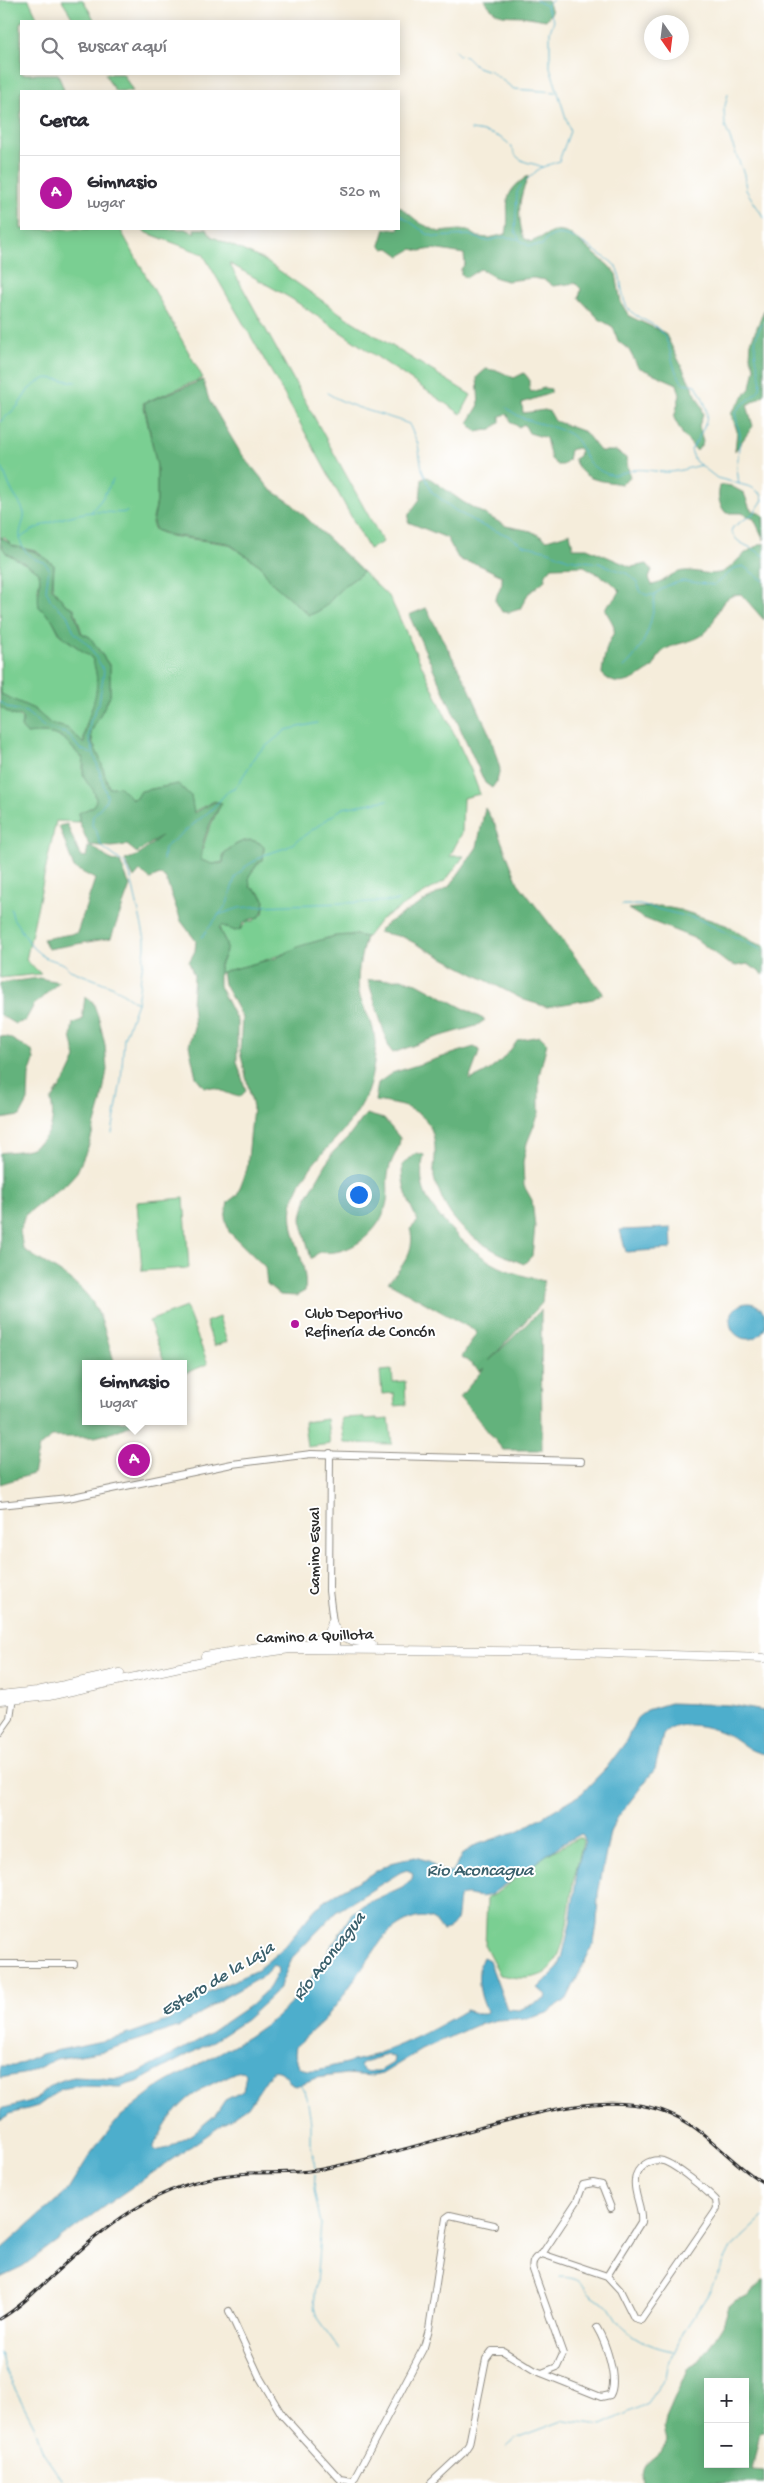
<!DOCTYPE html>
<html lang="es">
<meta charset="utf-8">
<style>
:root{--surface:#fff;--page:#f2f2f3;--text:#2b2b33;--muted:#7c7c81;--line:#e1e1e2;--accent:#b5179e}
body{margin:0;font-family:"Gochi Hand",sans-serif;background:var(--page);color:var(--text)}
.controls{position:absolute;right:15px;bottom:15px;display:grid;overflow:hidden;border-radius:0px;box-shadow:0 2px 12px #0003}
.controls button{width:45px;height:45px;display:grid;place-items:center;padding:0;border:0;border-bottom:1px solid var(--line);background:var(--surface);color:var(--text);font:25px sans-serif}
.compass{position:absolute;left:644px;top:15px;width:45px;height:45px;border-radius:50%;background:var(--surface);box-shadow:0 2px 12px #0003;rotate:166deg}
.you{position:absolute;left:358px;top:1194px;width:18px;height:18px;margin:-12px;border:4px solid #fff;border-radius:50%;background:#1a73e8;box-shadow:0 0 0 8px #1a73e833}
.badge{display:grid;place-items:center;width:32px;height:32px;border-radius:50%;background:var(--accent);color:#fff;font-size:16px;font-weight:700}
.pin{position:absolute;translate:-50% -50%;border:2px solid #fff;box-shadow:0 1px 5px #0006}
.popup{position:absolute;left:82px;top:1360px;width:105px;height:65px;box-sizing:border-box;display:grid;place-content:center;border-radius:0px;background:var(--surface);filter:drop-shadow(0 1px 4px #0005);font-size:16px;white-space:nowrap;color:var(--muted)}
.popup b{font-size:19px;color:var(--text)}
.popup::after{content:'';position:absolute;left:50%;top:100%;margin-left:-10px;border:10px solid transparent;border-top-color:var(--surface)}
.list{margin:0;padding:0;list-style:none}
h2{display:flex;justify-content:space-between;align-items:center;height:65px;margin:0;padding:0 20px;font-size:21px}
h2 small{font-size:16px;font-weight:400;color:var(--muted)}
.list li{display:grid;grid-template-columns:32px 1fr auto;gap:15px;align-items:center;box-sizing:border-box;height:75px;padding:0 20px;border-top:1px solid var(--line)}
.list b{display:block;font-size:19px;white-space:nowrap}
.list p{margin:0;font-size:16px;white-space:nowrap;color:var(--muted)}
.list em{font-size:16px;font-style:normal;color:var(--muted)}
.icon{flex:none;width:28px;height:28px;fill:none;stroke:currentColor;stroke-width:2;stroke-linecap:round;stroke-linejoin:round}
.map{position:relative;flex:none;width:764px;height:2483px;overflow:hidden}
.search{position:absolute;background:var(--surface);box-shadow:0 2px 12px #0003;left:20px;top:20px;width:380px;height:55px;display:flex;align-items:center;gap:12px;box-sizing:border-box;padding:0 18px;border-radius:0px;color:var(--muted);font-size:19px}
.panel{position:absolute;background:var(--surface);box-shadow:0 2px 12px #0003;left:20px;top:90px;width:380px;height:140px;border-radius:0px}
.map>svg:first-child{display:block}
.green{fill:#7acf92;stroke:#527d5e}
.forest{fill:#63b27c;stroke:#476e54;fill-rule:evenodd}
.water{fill:#4daecc;stroke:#3c6c7c;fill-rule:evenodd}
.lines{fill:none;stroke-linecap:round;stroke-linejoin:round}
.stream{stroke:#4daecc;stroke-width:1}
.minor-casing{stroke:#908c83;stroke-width:8}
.major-casing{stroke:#908c83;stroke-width:9}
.minor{stroke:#fff;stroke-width:6}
.major{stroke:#fff;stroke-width:8}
.rail-casing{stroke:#2b2b2b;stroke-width:3}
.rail{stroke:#fff;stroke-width:1;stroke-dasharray:4;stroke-linecap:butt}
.poi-dot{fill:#b5179e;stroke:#fff;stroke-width:2}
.labels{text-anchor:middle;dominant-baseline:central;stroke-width:4;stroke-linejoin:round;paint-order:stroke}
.poi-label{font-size:16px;fill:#2b2b2b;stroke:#fff;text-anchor:start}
.street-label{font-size:16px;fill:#2b2b2b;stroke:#fff}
.water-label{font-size:18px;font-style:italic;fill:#395f6b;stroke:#fff}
</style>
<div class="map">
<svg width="764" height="2483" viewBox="0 0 764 2483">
<rect width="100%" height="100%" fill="#fff"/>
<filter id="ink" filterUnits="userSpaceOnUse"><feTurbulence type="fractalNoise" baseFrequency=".02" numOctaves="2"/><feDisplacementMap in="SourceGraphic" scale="10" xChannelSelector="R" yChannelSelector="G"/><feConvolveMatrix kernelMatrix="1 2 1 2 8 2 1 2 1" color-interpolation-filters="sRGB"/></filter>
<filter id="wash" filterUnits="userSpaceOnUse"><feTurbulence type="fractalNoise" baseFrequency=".0096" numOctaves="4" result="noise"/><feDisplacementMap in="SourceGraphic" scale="20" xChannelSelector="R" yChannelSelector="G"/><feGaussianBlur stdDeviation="1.12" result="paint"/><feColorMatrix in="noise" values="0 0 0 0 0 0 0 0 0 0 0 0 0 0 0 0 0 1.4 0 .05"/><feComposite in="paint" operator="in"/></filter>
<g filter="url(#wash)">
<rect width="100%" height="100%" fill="#f5eddb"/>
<g class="green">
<path d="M0,0H29L39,21H21V74H58L64,90L21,91V229H120L203,378L143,403L157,466V501L152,523L155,530L170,536L228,544L261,566L271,582L309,615C323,611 328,603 337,593C344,585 355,579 363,572L390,598L471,770L480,794L463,798L462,833L450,856H464L446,880L380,920L367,937C334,929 305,947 274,957C256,964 237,968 218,973C220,963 227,954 226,944C225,936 218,934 221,925L235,931L241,929L247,921H253L263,914L265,901L260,893L250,887L249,876L258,863L263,860L264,847C252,833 235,843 223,854V862L212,864L201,860C203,840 212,821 222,803L214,801L193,812L191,796L178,784L141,791L137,798L132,799L119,786L109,788L100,759L93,743L91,732L110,696V666L90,637L82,633L74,608L65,604L53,588L54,565L36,551L13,546L4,537L0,539Z"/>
<polygon points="62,0 83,0 95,21 74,21"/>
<polygon points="105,74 123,74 133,91 115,91"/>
<polygon points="143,229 185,229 195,233 194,229 207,229 211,236 264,260 347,318 471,395 461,414 292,299 229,263 383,542 369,549 279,385 203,254 145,232"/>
<path d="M0,543L6,553L38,571L40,577L38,589L39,607L52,619L60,635L92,658C97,672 100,688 95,702C90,719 83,725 84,744L67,728L51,724L34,709L1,694Z"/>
<path d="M0,707L12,715L19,717L22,720L21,727L27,734C41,732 59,732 69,744C74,749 77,754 83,759C84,765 81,773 85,779C91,790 94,785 96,801L92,807L79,813V822L56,821L26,960L41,974L0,978Z"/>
<polygon points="184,1198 189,1268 142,1271 137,1202"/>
<polygon points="186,1307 208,1364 183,1374 183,1364 165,1364 149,1321"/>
<polygon points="219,1317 227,1342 214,1346 206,1322"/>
<polygon points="392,1370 393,1382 405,1381 406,1405 395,1406 394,1393 382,1394 380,1371"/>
<polygon points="364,1417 365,1419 377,1418 377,1420 389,1419 392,1444 344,1443 341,1418"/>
<polygon points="327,1419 330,1444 307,1447 304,1422"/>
<path d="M578,1838H581L583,1841C580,1855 576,1869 573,1883C569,1905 567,1959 545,1973C530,1981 515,1978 500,1975L485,1946L487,1898L494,1895L546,1855Z"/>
</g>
<g class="forest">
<path d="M484,0H548L552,12L546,20C538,19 530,17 522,16C501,15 498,18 484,0Z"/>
<path d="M528,176C527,183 523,188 522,194C518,208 519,225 524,238L531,242L555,231L569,233L608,265L616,274L621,303L629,316L665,333L702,407L703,414L699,426L703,442L697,451L683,435L674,418L680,395L677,384L638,367L629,350L618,341L613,327L599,319L579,298L581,289L575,283L553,286L545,280L533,278L507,281L496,278L480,269L466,278L461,274V269L465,264L464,254L433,249L420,251L412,249L400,256L389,248L384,249L380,245L385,229H399V206L420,223L439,232L459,230L469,231L478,237L489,238L506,234C512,206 497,196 528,176Z"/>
<polygon points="764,310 764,395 747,405 753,426 735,451 737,431 731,413 751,387 755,368 750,356 751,342"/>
<path d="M486,369L499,371L514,378L524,373L529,379V387L531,392L544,388L551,389V393L522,403L523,413L545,410L550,412L555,421L585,432L600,451H616L626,458L630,477L621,484C600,480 583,482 574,459L579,456L580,451L577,448L570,450L568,460L563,465H557L551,459L546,438L529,433L524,424L519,427L512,423L507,414L500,416V422L492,429L477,432L468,423L479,405L477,377Z"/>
<path d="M203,380L209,400L240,452L270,489L291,503L363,572C355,579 343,585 337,593C328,603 323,611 309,615L271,582L261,566L228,543L170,535L156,530L153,523L157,501V466L144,403Z"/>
<path d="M428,477L463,502L506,526L531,531L547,540L570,533L573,548H587L631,567L647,564L652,570L649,578L652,585C664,583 667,576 676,573C690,567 704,576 719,573C732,570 736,559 747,552C752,548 758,546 764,543V620L741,594C715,595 719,625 701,636C690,643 672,643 662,652C657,656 657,663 652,668C650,670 645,672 643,674C628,683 616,688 602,674C602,668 605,654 607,647C609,639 617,633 613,624C611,620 608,615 605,610L607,605L616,598L620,591L611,582L584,566L552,567L546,574L545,580L528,594L520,609L510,612H502L495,600L502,583V576L477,564L463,561L458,558L447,538L408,522L409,514L420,499L422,479Z"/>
<path d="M725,485L731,486L744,493L750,509L763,515L764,540L754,519L742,513H726C719,505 717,497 720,486Z"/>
<path d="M1,537L13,546L36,552L54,565L52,588L65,604L73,608L81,633L90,637L110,667V696L91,732L92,743L100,759L109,788L119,786L132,799L137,798L141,791L178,784L191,796L194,813L214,802L222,803C212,817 200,843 201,860L212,864L223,863L224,854C235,843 252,834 264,847L263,860L258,863L249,876L250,887L259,893L265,901C261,925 257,914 243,923L241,929L235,931L221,925L219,929L226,943V951L219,967V986L237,1021V1062L246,1091L240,1097C227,1095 217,1086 204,1087L196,1077L189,1045L194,1027L192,1003L194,976L189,962L195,951L196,941L181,921L165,877L160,875L150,879L140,871L134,878L125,860L139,855L161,836L137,853L127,845L112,847L89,845L79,822V813L92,807L96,801C94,785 91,790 85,779C82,773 85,765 83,758C77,754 74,749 69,744C59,732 42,732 27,734L21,727L23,720L20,716L12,715L0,707V681L1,694L34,709L51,724L67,728L84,744C85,709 106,696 92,658L61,635L52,619L39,607C36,594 43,582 38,571L6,553L0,543Z"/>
<polygon points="426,608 469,688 491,738 500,769 497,781 492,788 485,783 409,615"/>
<polygon points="485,808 495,825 518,883 603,993 593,999 547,1007 524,1000 403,937 378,932 387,923 450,886 477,847"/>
<path d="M67,824L80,856L86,857L88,847C103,849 101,859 120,862L130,886L111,938L48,949L43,939L77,933L95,879L74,868L59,826Z"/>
<polygon points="660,906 680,910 726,925 753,942 764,946 764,975 748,964 736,966 727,963 696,939 643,918 628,909"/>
<path d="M356,935L366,937C361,955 355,978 360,997C363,1006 367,1014 371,1022C377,1039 376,1057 372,1074C363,1129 314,1147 295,1195C282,1227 309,1259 305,1291L296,1296L280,1295L267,1284L265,1267L229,1232L225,1218L228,1202L237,1195L247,1169L253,1107L240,1051L242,1018L224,984L222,972L276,958L300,946L335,936Z"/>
<polygon points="39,978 59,982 34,1005 25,1021 15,1024 0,1015 0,983"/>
<polygon points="401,979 417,983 485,1020 476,1026 431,1039 393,1053 389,1048 368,980"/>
<path d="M85,997L93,1002L99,1019L105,1045L107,1070L101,1103L89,1145L77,1172L66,1184L25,1215L20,1231L23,1249C44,1264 70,1275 87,1295C103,1314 107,1341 115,1364H85V1421H139L114,1432L95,1437H52L39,1447L33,1474L0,1484V1153C10,1151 22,1152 31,1148C52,1138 55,1120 51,1101L68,1075L76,1058L71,1036L73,1023L82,1020Z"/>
<polygon points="0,1036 8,1037 32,1051 34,1060 29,1075 28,1101 20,1116 0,1119"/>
<path d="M540,1036L547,1043L539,1076V1113L527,1143L523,1162L524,1186L532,1200L535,1227L532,1256L524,1264C489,1250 455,1232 441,1196C439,1190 435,1184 434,1178C433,1168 436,1157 435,1147C433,1110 405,1105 375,1101L378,1083L392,1073L474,1047L480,1050L469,1080C491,1073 504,1059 518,1040Z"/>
<path d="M366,1114L384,1119L400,1138C400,1150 391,1158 389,1170C386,1180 389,1191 387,1201C382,1232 349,1257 319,1252L311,1259L301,1220L307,1197L333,1152L347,1139Z"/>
<path d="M416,1153L424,1155C421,1168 420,1180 425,1193C434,1217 472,1252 494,1264C508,1272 528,1277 544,1281L542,1303L489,1361L541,1310L542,1450H503L460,1397L484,1368L480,1371L462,1357L477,1332L388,1282C401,1269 417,1249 410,1229L418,1221C408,1202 402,1187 402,1165Z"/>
<path d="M764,2280V2432H760L752,2470L764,2471V2483H643C638,2459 658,2461 667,2442L664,2428L666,2418L688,2367L699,2361L708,2349L723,2325L729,2306L736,2300L747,2296ZM708,2382H745V2464H708Z"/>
</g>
<g class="water">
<polygon points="671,1228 672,1248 670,1249 626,1252 620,1230"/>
<circle cx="748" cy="1321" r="18"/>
<path d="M670,1703L730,1705L764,1711V1754C747,1751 743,1743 730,1736C712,1727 678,1717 663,1735L655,1769L618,1817L610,1832L598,1894L597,1925L594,1942L567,1999L547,2013L530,2018L497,2020L474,2026L421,2050L382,2074L373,2076L346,2074L316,2078L296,2086L292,2085C286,2078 283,2068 272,2071L248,2107L106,2205L23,2266L0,2277V2250L68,2190L91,2153L120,2117L158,2087L248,2037L274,2019L301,1994L351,1915L363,1905L402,1887L412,1879L413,1873L407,1870L401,1872L336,1912L292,1958L280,1986L274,1994L246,2020L210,2043L139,2081L120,2087L78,2086L61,2089L38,2106L10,2114L0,2120V2111L4,2108L35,2100L51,2085L65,2079L74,2077L118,2079L138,2073L201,2039L249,2006L269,1988L278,1972L277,1967L273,1965L265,1975L227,1996L181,2026L104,2051L56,2059L28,2073L0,2078V2066H14L41,2054L120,2037L169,2020L202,1995L257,1970L281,1950L316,1908L335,1894L391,1863L415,1857L429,1861L436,1869L449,1872L454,1870L462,1854L476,1845L520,1830L581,1794L607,1767L625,1743L637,1718L647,1710ZM580,1834L583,1835L585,1840L578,1864L570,1924L562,1958L558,1968L538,1988L546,1995L545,1999L519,2010L507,2009L489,1960L483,1957C475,1972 479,1996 487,2011L485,2014H478L466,2010C421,2037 384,2055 333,2066C322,2069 309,2073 299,2067L295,2054L296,2046L324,2020L341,1999L384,1937C395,1927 416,1912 431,1919C437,1921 438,1927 443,1930C462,1928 455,1908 460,1896C469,1892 478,1900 490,1895L559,1846ZM387,2055L394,2056L393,2063L378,2072H366L360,2066L363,2062ZM237,2072L243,2071L246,2074L243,2091L225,2100L215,2115L192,2134L168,2148L154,2151V2146C178,2100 191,2093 237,2072Z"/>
</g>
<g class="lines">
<g class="stream">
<polyline points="536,0 546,6"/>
<path d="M553,0L546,6L554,21L550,31V67L570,131L559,161L540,168L521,185L517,192L515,231L520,240L529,246L542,245C557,221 585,244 601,255C607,259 612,261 616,267C623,279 620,295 627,307C636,320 654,321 663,334C673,348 669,366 683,383L696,385C713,416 709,420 691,450L695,461L717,478L751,487L761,494L763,500L754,513L733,527L731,531C737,547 754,545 764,557"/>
<polyline points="454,50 459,55 466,56 477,67 490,71 514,89 556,92"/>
<polyline points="728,94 724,110 725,126 744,174 746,190 764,218"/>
<path d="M471,130C486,132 500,134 511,146C514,151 515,156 520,159C527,164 535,163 542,167"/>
<polyline points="399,214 427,234 436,237 469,235 486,241 504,237 519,239"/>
<path d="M327,393C352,409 381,413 409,424L418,444L422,469L432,492L456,511L483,526L507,535L523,545L549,551L568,559L599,563L628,574L636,581L641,592L646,595H653L668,585L683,581L714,585L735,568L743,566L764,581"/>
<path d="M507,408C525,424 544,422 566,432C584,441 580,456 594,467C599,470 605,474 611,475C618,476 626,471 633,470C646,468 658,473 671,472C681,471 691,467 701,465"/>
<polyline points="0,422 18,406 29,389 42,380 48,378 76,382"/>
<path d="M0,464C5,472 7,481 11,489C15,498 21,503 24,513C25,521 20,527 20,535C19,549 32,560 44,562L49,568L46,590L51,601L67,615L74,632L90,647L104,671L99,703L90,722L89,738L107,796L105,802L93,816L92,825L97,833L101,846L125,864L130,874L145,939V948L137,1003L124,1038L121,1081L112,1133"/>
<path d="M739,484L737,468L740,435L735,413C741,403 755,398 760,388C764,368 744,348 764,321"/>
<polyline points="91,512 101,500 113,480"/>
<path d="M21,538C33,526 75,513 92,512C104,511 115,514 127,512"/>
<path d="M624,667C645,649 653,621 655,595"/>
<polyline points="0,702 8,708 26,712 44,727 68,734 79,748 92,754"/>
<polyline points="163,860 164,848 211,810 229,790 236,787 258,753 286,730 317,723"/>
<polyline points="622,905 640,905 698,919 764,951"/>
<polyline points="11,909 13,918 33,948 44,957 64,964 70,970 114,987 137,1003"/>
<polyline points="218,915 239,908 260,906 398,901"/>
<polyline points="202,937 227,904 235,878 245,867 264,855 288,847 343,808 388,800"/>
<polyline points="300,2083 307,2097 311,2123 311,2144 315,2168"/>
<polyline points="315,2174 314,2190 321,2224 314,2307 317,2318 340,2350"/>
<path d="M560,2277C587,2278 579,2287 595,2297C600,2301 604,2301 608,2306C613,2313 618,2323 624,2328C637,2341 656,2348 673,2351"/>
<polyline points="0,2353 6,2372 34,2425 43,2453 64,2483"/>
<polyline points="507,2447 517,2438 565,2420 602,2425 646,2404 666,2377 668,2366 684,2331 707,2296 731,2248 764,2217"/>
</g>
</g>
</g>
<g filter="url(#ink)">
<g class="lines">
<g class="minor-casing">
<g id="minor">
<polyline points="330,1453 329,1591 336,1646"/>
<polyline points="0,1505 68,1498 232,1464 311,1454 581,1461"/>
<polyline points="0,1732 10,1718 13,1697"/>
<polyline points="0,1964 74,1964"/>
<polyline points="542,2254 577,2201 583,2185 593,2183 602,2185 611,2208"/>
<polyline points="229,2311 260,2378 282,2415 340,2479 352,2481"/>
<path d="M542,2373L557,2367L563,2354L533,2270C531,2263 534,2257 542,2254L607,2276L620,2290L634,2318L641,2320L715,2212L717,2208L716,2200C706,2190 676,2165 663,2161C650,2158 636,2167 635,2180C633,2194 643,2208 641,2222L607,2276"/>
<polyline points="352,2483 424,2347 429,2329 446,2218 450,2215 494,2225"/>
<path d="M431,2483L463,2453L469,2444L486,2359L492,2351H503L534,2370L601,2397L610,2395C619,2380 605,2341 597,2328"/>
</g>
</g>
<g class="major-casing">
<g id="major">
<path d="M332,1622C339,1641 354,1641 372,1644"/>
<polyline points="315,1640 327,1635 332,1622"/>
<polyline points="205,1656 270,1645 335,1643"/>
<polyline points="0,1695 37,1691 120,1673"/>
<polyline points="0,1701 49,1696 207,1661 290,1649 577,1652 764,1658"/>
</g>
</g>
<use href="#minor" class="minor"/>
<use href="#major" class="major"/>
<g class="rail-casing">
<path id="rail" d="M0,2319C21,2307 37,2289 55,2273C83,2247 112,2221 145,2203C177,2185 214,2175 250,2173C274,2172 298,2174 322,2169C379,2158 435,2140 490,2125C540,2112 597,2096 649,2107C703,2119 721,2158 764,2183"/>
</g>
<use href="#rail" class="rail"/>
</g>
</g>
<circle class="poi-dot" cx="295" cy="1324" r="5"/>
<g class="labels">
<g class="poi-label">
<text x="305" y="1315">Club Deportivo<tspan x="305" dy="18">Refinería de Concón</tspan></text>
</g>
<g class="street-label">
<text transform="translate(316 1551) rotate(-90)">Camino Esval</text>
<text transform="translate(315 1638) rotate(-2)">Camino a Quillota</text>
</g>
<g class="water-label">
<text x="480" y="1871">Rio Aconcagua</text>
<text transform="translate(330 1957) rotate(-52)">Río Aconcagua</text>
<text transform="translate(218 1980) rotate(-31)">Estero de la Laja</text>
</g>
</g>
</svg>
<div class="controls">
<button>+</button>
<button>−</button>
</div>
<svg class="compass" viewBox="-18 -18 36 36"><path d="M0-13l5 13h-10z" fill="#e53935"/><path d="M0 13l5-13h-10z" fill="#7c7c81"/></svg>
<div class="you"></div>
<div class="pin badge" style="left:134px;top:1460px">A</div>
<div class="popup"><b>Gimnasio</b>Lugar</div>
<div class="search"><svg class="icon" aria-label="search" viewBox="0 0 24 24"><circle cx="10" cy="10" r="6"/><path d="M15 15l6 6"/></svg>Buscar aquí</div>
<section class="panel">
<h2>Cerca<small></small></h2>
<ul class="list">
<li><span class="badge">A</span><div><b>Gimnasio</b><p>Lugar</p></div><em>520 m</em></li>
</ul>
</section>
</div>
